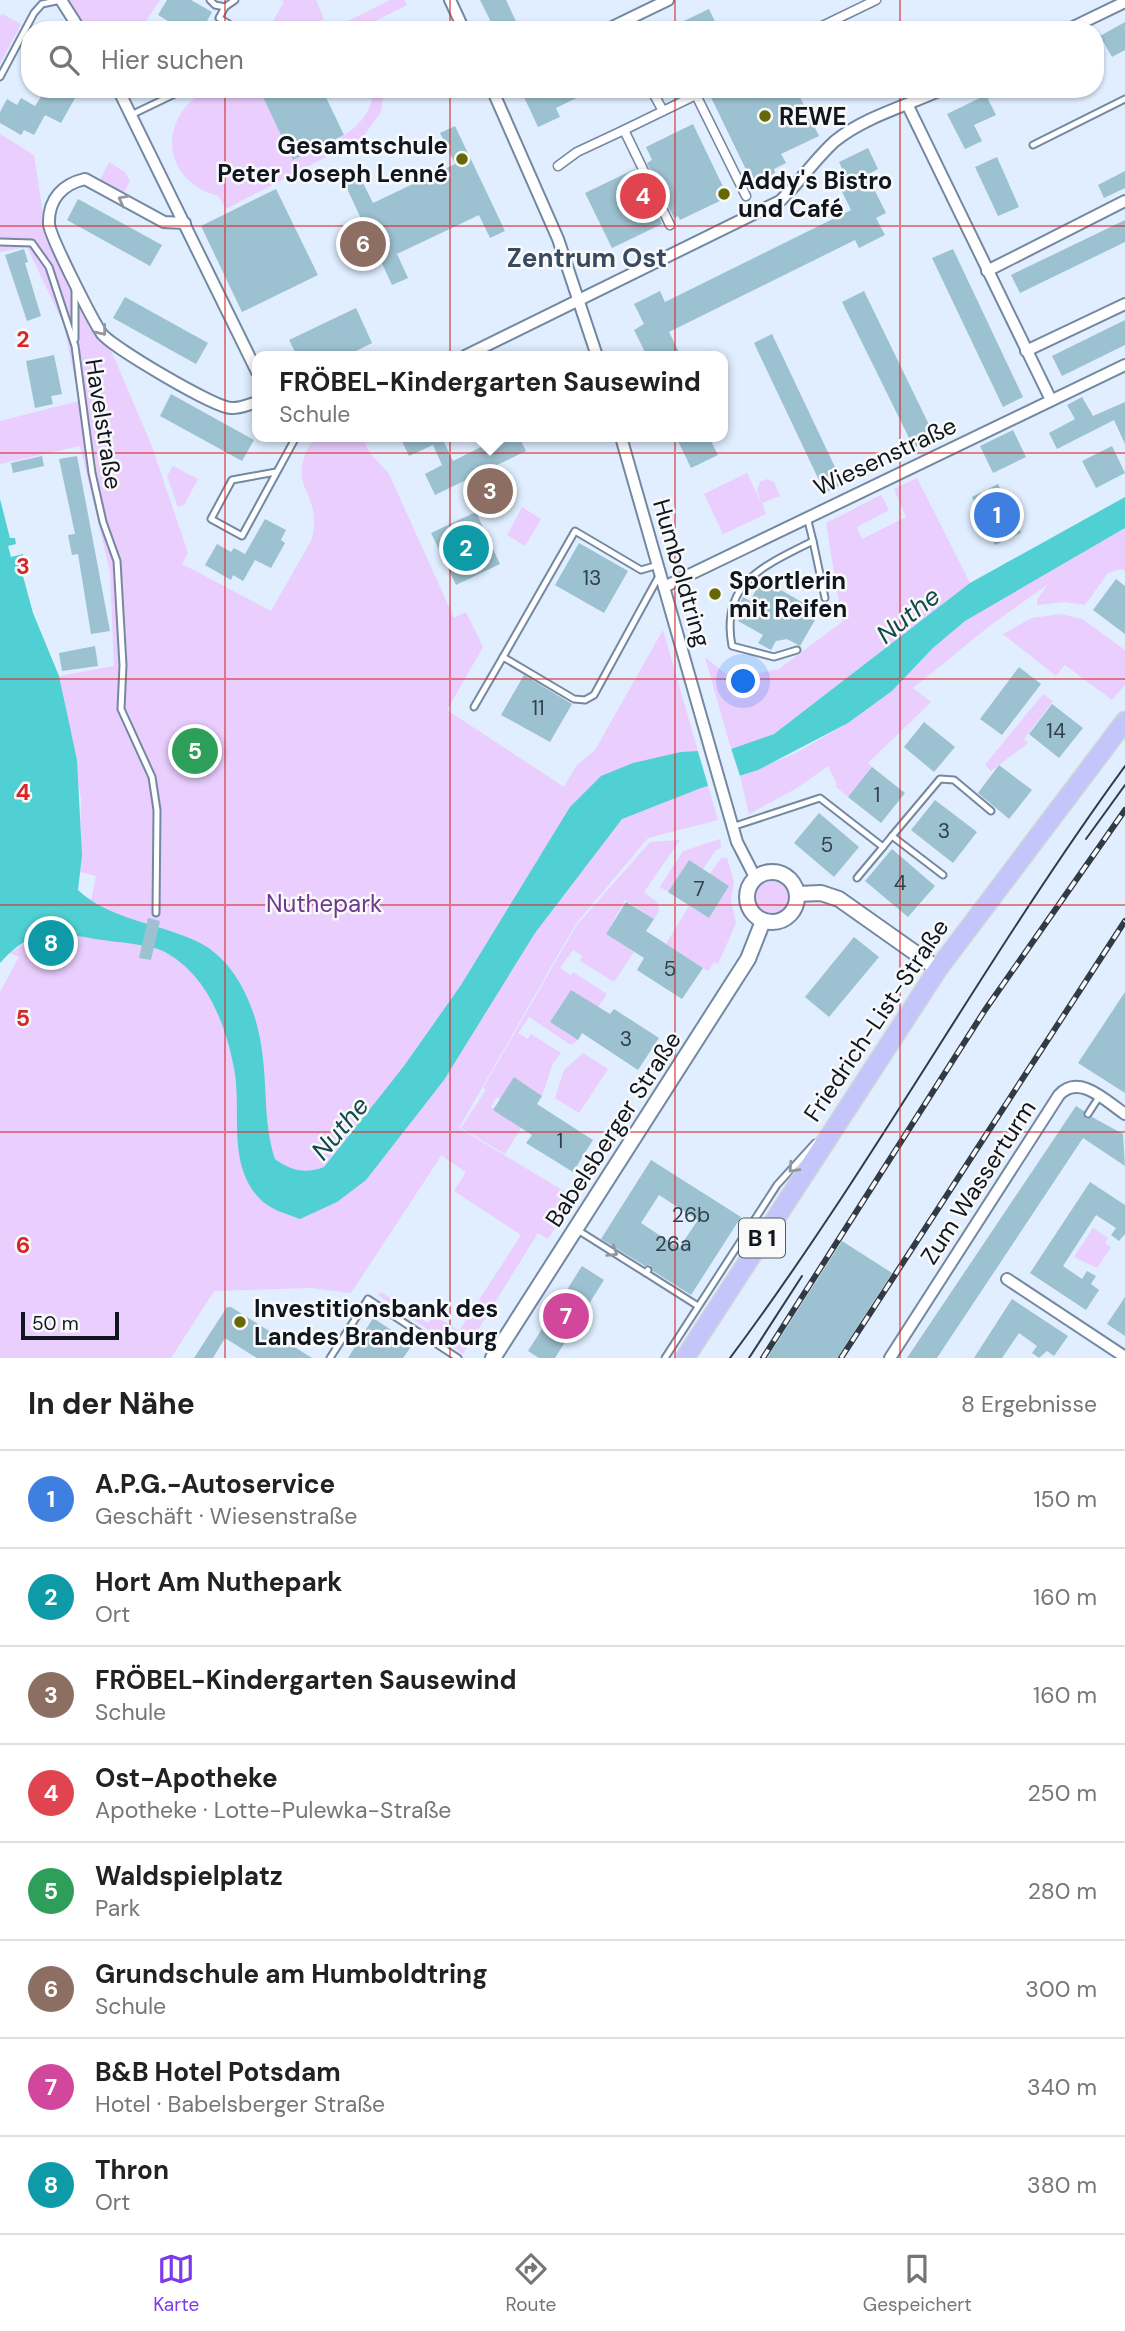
<!DOCTYPE html>
<html lang="de">
<meta charset="utf-8">
<style>
:root{--surface:#fff;--page:#f6f6f6;--text:#222;--muted:#767676;--line:#e0e0e0;--accent:#7c3aed}
body{margin:0;font-family:"DM Sans",sans-serif;background:var(--page);color:var(--text)}
.scale{position:absolute;left:21px;bottom:18px;width:98px;box-sizing:border-box;padding-left:7px;border:4px solid #0f1620;border-top:0;font-size:19px;line-height:24px;white-space:nowrap;color:#0f1620;-webkit-text-stroke:5px #f9f9f9;paint-order:stroke}
.you{position:absolute;left:744px;top:682px;width:24px;height:24px;margin:-18px;border:5px solid #fff;border-radius:50%;background:#1a73e8;box-shadow:0 0 0 10px #1a73e833}
.badge{display:grid;place-items:center;width:46px;height:46px;border-radius:50%;background:var(--accent);color:#fff;font-size:23px;font-weight:700}
.pin{position:absolute;translate:-50% -50%;border:4px solid #fff;box-shadow:0 2px 7px #0006}
.popup{position:absolute;left:252px;top:351px;width:476px;height:91px;box-sizing:border-box;display:grid;place-content:center;border-radius:14px;background:var(--surface);filter:drop-shadow(0 2px 5px #0005);font-size:23px;white-space:nowrap;color:var(--muted)}
.popup b{font-size:26px;color:var(--text)}
.popup::after{content:'';position:absolute;left:50%;top:100%;margin-left:-14px;border:14px solid transparent;border-top-color:var(--surface)}
.list{margin:0;padding:0;list-style:none}
h2{display:flex;justify-content:space-between;align-items:center;height:91px;margin:0;padding:0 28px;font-size:30px}
h2 small{font-size:23px;font-weight:400;color:var(--muted)}
.list li{display:grid;grid-template-columns:46px 1fr auto;gap:21px;align-items:center;box-sizing:border-box;height:98px;padding:0 28px;border-top:2px solid var(--line)}
.list b{display:block;font-size:26px;white-space:nowrap}
.list p{margin:0;font-size:23px;white-space:nowrap;color:var(--muted)}
.list em{font-size:23px;font-style:normal;color:var(--muted)}
.icon{flex:none;width:38px;height:38px;fill:none;stroke:currentColor;stroke-width:2;stroke-linecap:round;stroke-linejoin:round}
.map{position:relative;flex:none;width:1125px;height:1358px;overflow:hidden}
.search{position:absolute;background:var(--surface);box-shadow:0 2px 5px #0004;left:21px;right:21px;top:21px;height:77px;display:flex;align-items:center;gap:18px;box-sizing:border-box;padding:0 24px;border-radius:28px;color:var(--muted);font-size:26px}
.sheet{height:875px;background:var(--surface)}
nav{display:flex;justify-content:space-around;align-items:center;box-sizing:border-box;height:98px;border-top:2px solid var(--line);background:var(--surface);font-size:19px;color:var(--muted)}
nav a{display:grid;justify-items:center;gap:4px}
nav .on{color:var(--accent)}
.map>svg:first-child{display:block}
.green{fill:#e9cefe}
.water{fill:#50d0d2}
.pier{fill:#e0eeff}
.building{fill:#9cc1d0;fill-rule:evenodd}
.lines{fill:none;stroke-linecap:round;stroke-linejoin:round}
.service-casing{stroke:#7388a1;stroke-width:9}
.pedestrian-casing{stroke:#7388a1;stroke-width:11}
.minor-casing{stroke:#7388a1;stroke-width:14}
.tertiary-casing{stroke:#7388a1;stroke-width:18}
.primary-casing{stroke:#d4d5d7;stroke-width:21}
.service{stroke:#fff;stroke-width:5}
.pedestrian{stroke:#fff;stroke-width:8}
.minor{stroke:#fff;stroke-width:10}
.tertiary{stroke:#fff;stroke-width:14}
.primary{stroke:#c4c5fa;stroke-width:18}
.tram{stroke:#323a45;stroke-width:2}
.rail-casing{stroke:#323a45;stroke-width:6}
.rail{stroke:#f9f9f9;stroke-width:3.5;stroke-dasharray:10;stroke-linecap:butt}
.oneway{stroke:#93969b}
.grid{fill:none;stroke:#d62828;stroke-width:2;stroke-opacity:0.55}
.poi-dot{fill:#656804;stroke:#f9f9f9;stroke-width:2.5}
.labels{text-anchor:middle;dominant-baseline:central;stroke-width:5;stroke-linejoin:round;paint-order:stroke}
.number-label{font-size:21px;fill:#32414c}
.shield{fill:#f9f9f9;stroke:#555a61;stroke-width:2}
.shield-label{font-size:23px;font-weight:bold;fill:#0f1620}
.poi-label{font-size:24px;font-weight:bold;fill:#0f1620;stroke:#f9f9f9;text-anchor:start}
.street-label{font-size:24px;fill:#0f1620;stroke:#f9f9f9}
.park-label{font-size:24px;fill:#6e3a8f;stroke:#f9f9f9}
.neighbourhood-label{font-size:26px;font-weight:bold;fill:#374a60;stroke:#f9f9f9}
.water-label{font-size:26px;font-style:italic;fill:#114a4b;stroke:#f9f9f9}
.grid-label{font-size:23px;text-anchor:middle;font-weight:bold;fill:#d62828;stroke:#f9f9f9;stroke-width:5;stroke-linejoin:round;paint-order:stroke}
</style>
<div class="map">
<svg width="1125" height="1358" viewBox="0 0 1125 1358">
<rect width="100%" height="100%" fill="#e0eeff"/>
<g class="green">
<polygon points="67,0 160,0 140,30 85,30"/>
<polygon points="282,0 316,0 324,19 302,30 268,30 284,2"/>
<polygon points="390,0 404,0 407,5 357,30 330,30"/>
<polygon points="2,14 21,24 0,64 0,16"/>
<path d="M209,89H259L294,160C326,144 372,132 373,89L384,91L381,112L362,138L226,209L218,196C160,180 157,115 209,89Z"/>
<path d="M0,134L34,155L44,221L107,341L151,444L188,553L182,564L271,611L312,539C323,491 286,490 310,444L324,437H362L370,453L389,474L454,618L466,612L483,647L447,710L564,787L576,766L595,750L663,630L718,820L648,838L575,925L459,1128L574,1197L548,1239L538,1233L463,1354L378,1295L381,1292L428,1323L434,1315L459,1331L521,1235L454,1191L466,1172L442,1156L443,1153L351,1293L311,1288L214,1291L171,1358H0V992L19,957L10,953L91,901L96,876L80,872L81,798L59,676L114,666L110,572L80,446L0,464V421L79,401L64,325L27,247L0,252Z"/>
<polygon points="109,162 125,172 130,181 123,194 99,182"/>
<polygon points="173,466 198,479 184,505 178,507 167,476"/>
<polygon points="747,473 761,503 757,491 760,482 767,479 774,482 780,496 762,503 766,514 723,534 704,494"/>
<polygon points="917,478 970,583 774,734 731,749 705,657 732,679 779,669 842,622 826,523 881,495 889,510 857,527 862,539 906,517 894,489"/>
<polygon points="522,507 541,519 525,546 507,535"/>
<polygon points="1125,528 1125,571 1121,569 1108,573 1085,605 1065,602 1037,605 1037,600 1047,585 992,624 913,688 931,702 868,763 872,767 848,797 835,786 837,784 828,766 797,788 749,814 740,776 796,753 848,723 892,691 933,648 965,621"/>
<polygon points="1060,614 1082,619 1125,650 1125,685 1112,700 1065,665 1056,676 1003,634 1032,618"/>
<polygon points="1043,694 1053,701 1024,739 1028,743 991,771 985,765"/>
<polygon points="720,839 721,848 716,850 703,869 689,860 668,892 660,887 683,851"/>
<polygon points="680,840 644,892 657,902 659,911 654,919 625,900 606,934 634,952 614,982 580,961 582,956 573,950 560,968 571,975 573,972 607,994 598,1007 571,990 550,1022 578,1040 571,1045 529,1017 518,1033 528,1039 531,1034 561,1053 553,1063 542,1096 515,1078 500,1099 497,1097 491,1107 521,1128 505,1154 461,1128 486,1090 483,1088 576,926 650,842"/>
<polygon points="721,858 727,858 734,882 731,901 736,923 718,964 714,962 708,971 666,944 689,906 709,918 729,886 710,874"/>
<circle cx="772" cy="898" r="17"/>
<polygon points="583,1053 608,1069 579,1113 555,1098 564,1070"/>
<polygon points="1093,1228 1108,1238 1105,1243 1111,1247 1097,1268 1074,1257"/>
</g>
<path class="water" d="M1125,497V528L965,621L933,648L892,691L848,723L758,770L701,788L622,819L535,933L444,1080L366,1180L337,1202L300,1219C284,1213 270,1210 258,1197C228,1163 241,1115 235,1074C227,1027 208,974 163,951C148,944 113,942 95,939C51,931 32,928 0,963V499L10,538H15L16,544L8,546L11,557L23,554L25,564L20,565L33,613L59,676L77,760L82,855L78,890C109,919 156,923 194,940C238,959 259,1014 263,1059C267,1093 264,1125 275,1159C291,1171 305,1174 324,1167L404,1066L461,985L570,807L601,776L633,763L681,752L731,749L774,734L970,583Z"/>
<polygon class="pier" points="730,745 741,779 709,789 697,748"/>
<g class="building">
<polygon points="167,0 191,0 212,12 207,21 222,30 183,30 158,15"/>
<polygon points="480,0 506,0 520,30 495,30"/>
<polygon points="709,9 719,30 665,30"/>
<polygon points="1125,22 1125,50 1112,57 1100,36"/>
<polygon points="46,89 75,89 71,96 75,98 61,123 45,115 34,135 24,130 21,135 0,123 0,112 7,99 17,105 21,98 35,106"/>
<polygon points="269,89 322,89 344,135 293,160 261,93"/>
<polygon points="539,89 595,89 556,108 560,117 538,127 524,97"/>
<polygon points="707,89 796,89 819,136 781,154 786,163 774,169 775,173 756,182 754,178 751,180"/>
<polygon points="986,95 996,115 974,125 982,141 965,149 947,114"/>
<polygon points="693,124 728,197 680,220 678,216 674,218 647,163 652,160 646,147"/>
<polygon points="455,126 505,231 490,238 479,215 397,254 408,278 392,285 343,180 358,173 373,203 455,164 440,133"/>
<polygon points="868,148 878,169 867,175 886,213 876,218 885,235 859,248 855,240 669,332 681,356 647,356 634,330 644,324 634,304 660,291 665,302 851,210 836,179 845,175 839,162"/>
<polygon points="997,157 1019,207 998,216 975,167"/>
<polygon points="635,169 662,224 612,248 585,193"/>
<polygon points="1125,171 1125,188 1104,198 1098,185"/>
<polygon points="276,189 318,275 242,312 201,226"/>
<polygon points="78,199 162,245 150,266 67,220"/>
<polygon points="1125,220 1125,242 1020,293 1011,275"/>
<polygon points="24,249 28,262 25,263 41,316 27,321 5,255"/>
<polygon points="953,249 1023,397 1003,407 932,258"/>
<polygon points="864,291 935,437 914,448 842,302"/>
<polygon points="125,297 208,343 196,364 113,318"/>
<polygon points="356,308 372,343 346,356 297,356 289,340"/>
<polygon points="1125,320 1125,345 1062,376 1052,356"/>
<polygon points="772,334 843,484 825,493 754,343"/>
<polygon points="54,355 62,394 51,396 53,404 35,408 26,361"/>
<polygon points="171,394 254,440 242,461 160,416"/>
<polygon points="1082,397 1093,416 1125,402 1125,444 1114,420 1057,449 1049,433 1075,419 1067,405"/>
<polygon points="1013,430 1026,457 993,473 980,446"/>
<polygon points="400,437 449,437 443,440 453,461 491,442 489,437 519,437 526,451 435,495 425,474 442,465 433,445 409,456"/>
<polygon points="676,437 709,437 718,455 691,468"/>
<polygon points="1112,446 1125,473 1096,488 1082,461"/>
<polygon points="42,456 44,466 13,473 11,463"/>
<polygon points="77,456 110,631 91,634 78,554 72,555 68,535 75,534 59,459"/>
<polygon points="998,484 1021,533 995,545 972,497"/>
<polygon points="476,512 500,564 456,585 431,533"/>
<polygon points="265,519 286,530 281,540 285,543 271,568 255,560 243,581 233,575 231,580 205,565 217,544 231,552 234,548 245,554"/>
<polygon points="579,543 628,571 604,613 555,585"/>
<polygon points="762,579 812,608 808,615 815,620 800,646 787,639 776,641 771,650 758,643 763,635 738,621 743,613 738,608 743,597 750,601"/>
<polygon points="1116,579 1125,586 1125,634 1093,610"/>
<polygon points="95,646 98,666 62,671 59,653"/>
<polygon points="1019,667 1041,684 1002,735 980,719"/>
<polygon points="524,675 572,704 550,742 501,715"/>
<polygon points="1052,704 1083,728 1059,758 1029,734"/>
<polygon points="924,722 955,747 934,772 904,747"/>
<polygon points="999,765 1032,790 1009,819 978,793"/>
<polygon points="872,767 905,793 881,823 848,797"/>
<polygon points="935,800 977,832 953,863 911,830"/>
<polygon points="819,813 859,847 834,877 794,843"/>
<polygon points="892,849 935,886 908,917 865,881"/>
<polygon points="689,860 729,886 709,918 668,892"/>
<polygon points="626,902 654,919 646,931 703,968 682,999 637,970 644,958 606,934"/>
<polygon points="148,918 160,921 151,960 139,958"/>
<polygon points="854,937 879,957 829,1017 805,997"/>
<polygon points="571,990 610,1014 614,1009 659,1038 638,1070 582,1033 578,1040 550,1022"/>
<polygon points="1125,992 1125,1093 1078,1063"/>
<polygon points="514,1077 542,1096 537,1104 593,1140 573,1172 526,1143 532,1135 493,1110"/>
<polygon points="1076,1106 1084,1111 1086,1119 1092,1117 1123,1134 1125,1166 1083,1138 937,1358 907,1358"/>
<path d="M651,1160L741,1217L691,1295L653,1271L650,1265L645,1266L601,1239ZM659,1195L698,1220L679,1248L641,1223Z"/>
<polygon points="1090,1182 1125,1205 1125,1234 1119,1241 1111,1235 1116,1228 1096,1215 1063,1266 1082,1279 1087,1271 1096,1276 1091,1284 1099,1290 1086,1310 1030,1273"/>
<polygon points="842,1241 892,1273 837,1358 767,1358"/>
<polygon points="582,1266 604,1280 555,1358 539,1358 528,1351"/>
<polygon points="1125,1297 1125,1336 1107,1324"/>
<polygon points="1012,1299 1068,1336 1054,1356 1047,1351 1039,1358 1032,1353 1037,1346 1019,1333 1002,1358 974,1358"/>
<polygon points="227,1307 231,1307 312,1358 257,1358 225,1338 213,1358 194,1358"/>
<polygon points="373,1318 413,1344 403,1358 348,1358"/>
</g>
<g class="lines">
<g class="service-casing">
<g id="service">
<polyline points="210,0 215,5 225,7 235,0"/>
<polyline points="225,7 219,18 239,30"/>
<polyline points="309,30 316,26"/>
<polyline points="0,77 34,13 42,4 61,0"/>
<polyline points="131,115 185,89"/>
<polyline points="1033,145 1125,99"/>
<polyline points="0,242 32,243 49,267 75,346 92,473 103,522 117,561 123,665 121,709 152,777 157,810 156,913"/>
<polyline points="75,339 75,290"/>
<polyline points="276,472 232,480 211,519 242,536 296,437"/>
<polyline points="813,541 825,598"/>
<polyline points="658,565 641,570 575,531 503,657 574,699 585,700 594,695 659,576"/>
<path d="M797,650L774,657L732,646C720,582 764,566 813,541L807,517"/>
<polyline points="474,707 503,657"/>
<polyline points="735,826 820,798 883,847 892,836 943,875"/>
<polyline points="892,836 940,779 954,780 991,811"/>
<polyline points="857,878 883,847"/>
<polyline points="1088,1114 1099,1097"/>
<polyline points="576,1229 646,1273 648,1270"/>
<polyline points="646,1273 698,1306"/>
<polyline points="330,1358 368,1299 458,1358"/>
<polyline points="665,1358 777,1185 815,1143"/>
</g>
</g>
<g class="pedestrian-casing">
<g id="pedestrian">
<polyline points="777,30 807,30"/>
<polyline points="814,30 876,0"/>
<polyline points="651,89 663,111"/>
<polyline points="693,89 746,196"/>
<polyline points="624,130 696,95"/>
<polyline points="558,166 577,152 624,130 670,225"/>
</g>
</g>
<g class="minor-casing">
<g id="minor">
<polyline points="61,0 80,30"/>
<polyline points="450,0 464,30"/>
<polyline points="606,30 668,0"/>
<polyline points="1067,30 1125,2"/>
<polyline points="118,89 257,372"/>
<polyline points="492,89 558,239 597,356"/>
<polyline points="908,106 1051,400"/>
<path d="M185,223L164,222L85,179C63,184 48,199 49,224C50,237 93,321 102,334C114,348 213,407 231,408C239,409 250,404 257,402"/>
<polyline points="987,271 1125,201"/>
<polyline points="1026,351 1125,304"/>
<path d="M465,356L780,201C800,182 815,159 835,141C866,116 907,106 943,89"/>
<polyline points="621,437 737,842 756,879"/>
<polyline points="664,587 1125,365"/>
<polyline points="1007,1279 1125,1357"/>
<path d="M890,1358L1059,1095C1079,1073 1106,1101 1125,1114"/>
</g>
</g>
<g class="tertiary-casing">
<g id="tertiary">
<circle cx="772" cy="897" r="25"/>
<polyline points="797,894 821,893 839,899 938,969"/>
<polyline points="493,1358 748,959 763,921"/>
</g>
</g>
<g class="primary-casing">
<polyline id="primary" points="685,1358 938,969 1125,721"/>
</g>
<use href="#service" class="service"/>
<use href="#pedestrian" class="pedestrian"/>
<use href="#minor" class="minor"/>
<use href="#tertiary" class="tertiary"/>
<use href="#primary" class="primary"/>
<g class="tram">
<polyline points="1086,839 1125,785"/>
<path d="M730,1358C872,1168 985,958 1125,766"/>
<polyline points="749,1358 802,1276"/>
</g>
<g class="rail-casing">
<g id="rail">
<polyline points="763,1358 985,1010 1125,810"/>
<polyline points="841,1358 1125,921"/>
</g>
</g>
<use href="#rail" class="rail"/>
</g>
<defs><path id="oneway-chevron" d="M-2-3.5L2.5 0L-2 3.5" fill="none" stroke-width="1.6" stroke-linecap="round" stroke-linejoin="round" transform="scale(1.75)"/></defs>
<g class="oneway">
<use href="#oneway-chevron" transform="translate(123 200) rotate(-152)"/>
<use href="#oneway-chevron" transform="translate(102 331) rotate(51)"/>
<use href="#oneway-chevron" transform="translate(793 1168) rotate(133)"/>
<use href="#oneway-chevron" transform="translate(613 1252) rotate(32)"/>
</g>
<path class="grid" d="M225,0V30M450,0V30M675,0V30M900,0V30M225,89V1358M450,89V1358M675,89V1358M900,89V1358M0,226H1125M0,453H1125M0,679H1125M0,905H1125M0,1132H1125"/>
<g class="poi-dot">
<circle cx="765" cy="116" r="7"/>
<circle cx="462" cy="159" r="7"/>
<circle cx="724" cy="194" r="7"/>
<circle cx="715" cy="594" r="7"/>
<circle cx="240" cy="1322" r="7"/>
</g>
<g class="labels">
<g class="number-label">
<text x="592" y="578">13</text>
<text x="538" y="708">11</text>
<text x="1056" y="731">14</text>
<text x="877" y="795">1</text>
<text x="944" y="831">3</text>
<text x="827" y="845">5</text>
<text x="900" y="883">4</text>
<text x="699" y="889">7</text>
<text x="670" y="969">5</text>
<text x="626" y="1039">3</text>
<text x="560" y="1141">1</text>
<text x="691" y="1215">26b</text>
<text x="673" y="1244">26a</text>
</g>
<rect class="shield" x="739" y="1218.5" width="46" height="39" rx="5"/>
<g class="shield-label">
<text x="762" y="1238">B 1</text>
</g>
<g class="poi-label">
<text x="779" y="116">REWE</text>
<text x="448" y="145" text-anchor="end">Gesamtschule<tspan x="448" dy="28">Peter Joseph Lenné</tspan></text>
<text x="738" y="180">Addy's Bistro<tspan x="738" dy="28">und Café</tspan></text>
<text x="729" y="580">Sportlerin<tspan x="729" dy="28">mit Reifen</tspan></text>
<text x="254" y="1308">Investitionsbank des<tspan x="254" dy="28">Landes Brandenburg</tspan></text>
</g>
<g class="street-label">
<text transform="translate(104 424) rotate(81)">Havelstraße</text>
<text transform="translate(885 456) rotate(-25)">Wiesenstraße</text>
<text transform="translate(682 573) rotate(74)">Humboldtring</text>
<text transform="translate(876 1020) rotate(-56)">Friedrich-List-Straße</text>
<text transform="translate(613 1129) rotate(-57)">Babelsberger Straße</text>
<text transform="translate(978 1182) rotate(-57)">Zum Wasserturm</text>
</g>
<g class="park-label">
<text x="324" y="903">Nuthepark</text>
</g>
<g class="neighbourhood-label">
<text x="587" y="258">Zentrum Ost</text>
</g>
<g class="water-label">
<text transform="translate(908 615) rotate(-39)">Nuthe</text>
<text transform="translate(340 1128) rotate(-50)">Nuthe</text>
</g>
</g>
<g class="grid-label">
<text x="23" y="347">2</text>
<text x="23" y="574">3</text>
<text x="23" y="800">4</text>
<text x="23" y="1026">5</text>
<text x="23" y="1253">6</text>
</g>
</svg>
<div class="scale">50 m</div>
<div class="you"></div>
<div class="pin badge" style="left:997px;top:515px;background:#3f7fe0">1</div>
<div class="pin badge" style="left:466px;top:548px;background:#0f9aa8">2</div>
<div class="pin badge" style="left:490px;top:491px;background:#8d6e63">3</div>
<div class="popup"><b>FRÖBEL-Kindergarten Sausewind</b>Schule</div>
<div class="pin badge" style="left:643px;top:196px;background:#e0444e">4</div>
<div class="pin badge" style="left:195px;top:751px;background:#2e9e5b">5</div>
<div class="pin badge" style="left:363px;top:244px;background:#8d6e63">6</div>
<div class="pin badge" style="left:566px;top:1316px;background:#d1479c">7</div>
<div class="pin badge" style="left:51px;top:943px;background:#0f9aa8">8</div>
<div class="search"><svg class="icon" aria-label="search" viewBox="0 0 24 24"><circle cx="10" cy="10" r="6"/><path d="M15 15l6 6"/></svg>Hier suchen</div>
</div>
<section class="sheet">
<h2>In der Nähe<small>8 Ergebnisse</small></h2>
<ul class="list">
<li><span class="badge" style="background:#3f7fe0">1</span><div><b>A.P.G.-Autoservice</b><p>Geschäft · Wiesenstraße</p></div><em>150 m</em></li>
<li><span class="badge" style="background:#0f9aa8">2</span><div><b>Hort Am Nuthepark</b><p>Ort</p></div><em>160 m</em></li>
<li><span class="badge" style="background:#8d6e63">3</span><div><b>FRÖBEL-Kindergarten Sausewind</b><p>Schule</p></div><em>160 m</em></li>
<li><span class="badge" style="background:#e0444e">4</span><div><b>Ost-Apotheke</b><p>Apotheke · Lotte-Pulewka-Straße</p></div><em>250 m</em></li>
<li><span class="badge" style="background:#2e9e5b">5</span><div><b>Waldspielplatz</b><p>Park</p></div><em>280 m</em></li>
<li><span class="badge" style="background:#8d6e63">6</span><div><b>Grundschule am Humboldtring</b><p>Schule</p></div><em>300 m</em></li>
<li><span class="badge" style="background:#d1479c">7</span><div><b>B&amp;B Hotel Potsdam</b><p>Hotel · Babelsberger Straße</p></div><em>340 m</em></li>
<li><span class="badge" style="background:#0f9aa8">8</span><div><b>Thron</b><p>Ort</p></div><em>380 m</em></li>
</ul>
</section>
<nav>
<a class="on"><svg class="icon" aria-label="map" viewBox="0 0 24 24"><path d="M3 6l6-2 6 2 6-2v14l-6 2-6-2-6 2zM9 4v14M15 6v14"/></svg>Karte</a>
<a><svg class="icon" aria-label="directions" viewBox="0 0 24 24"><path d="M12 3l9 9-9 9-9-9zM9 14v-3h6M13 9l2 2-2 2"/></svg>Route</a>
<a><svg class="icon" aria-label="saved" viewBox="0 0 24 24"><path d="M7 4h10v16l-5-4-5 4z"/></svg>Gespeichert</a>
</nav>
